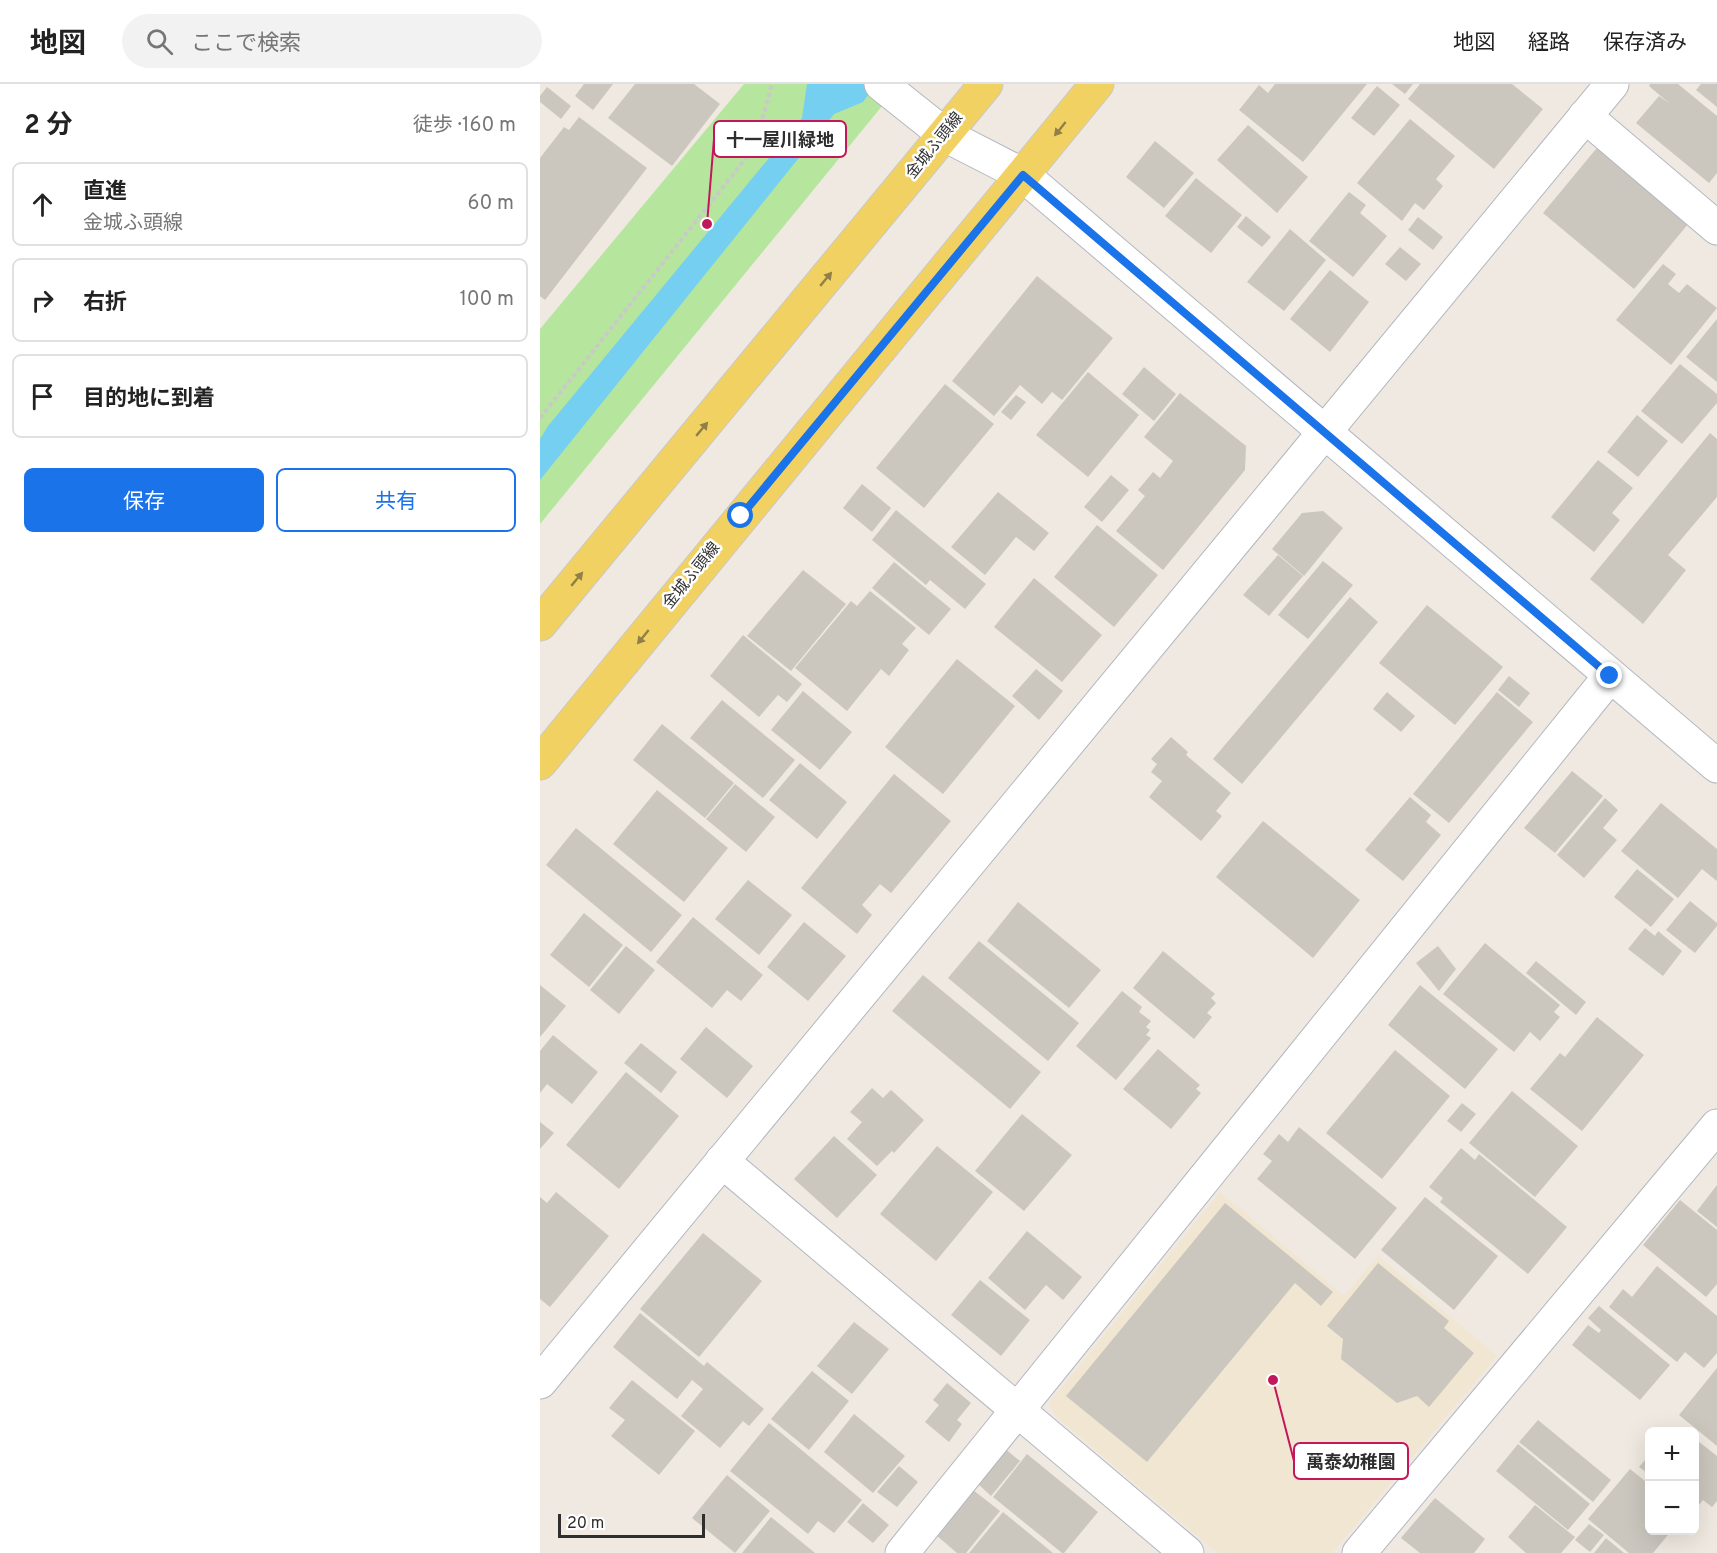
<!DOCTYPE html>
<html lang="ja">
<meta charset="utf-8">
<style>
:root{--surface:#fff;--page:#f2f2f2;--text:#222;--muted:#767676;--line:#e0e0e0;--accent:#1a73e8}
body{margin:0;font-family:Overpass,"Noto Sans JP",sans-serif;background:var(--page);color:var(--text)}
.controls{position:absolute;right:18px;bottom:18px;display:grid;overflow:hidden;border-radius:9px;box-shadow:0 6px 24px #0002}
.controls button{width:54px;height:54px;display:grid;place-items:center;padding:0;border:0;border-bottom:2px solid var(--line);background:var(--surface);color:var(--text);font:30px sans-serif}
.scale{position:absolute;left:18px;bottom:15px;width:147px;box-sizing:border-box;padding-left:6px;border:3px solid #2e2e2e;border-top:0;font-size:16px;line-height:21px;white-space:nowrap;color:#2e2e2e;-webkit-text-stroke:4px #fff;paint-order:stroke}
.stop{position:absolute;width:18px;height:18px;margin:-14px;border:4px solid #1a73e8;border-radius:50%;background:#fff}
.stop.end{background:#1a73e8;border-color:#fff;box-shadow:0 2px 6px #0008}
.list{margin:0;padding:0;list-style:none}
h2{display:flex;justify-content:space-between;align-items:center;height:78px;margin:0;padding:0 24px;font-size:26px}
h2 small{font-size:20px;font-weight:400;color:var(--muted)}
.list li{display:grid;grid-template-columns:39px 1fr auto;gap:18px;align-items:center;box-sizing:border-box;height:84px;margin:0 12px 12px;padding:0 12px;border:2px solid var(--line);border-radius:9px}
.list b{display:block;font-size:22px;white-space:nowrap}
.list p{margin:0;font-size:20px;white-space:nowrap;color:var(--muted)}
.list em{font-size:20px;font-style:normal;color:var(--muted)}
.actions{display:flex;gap:12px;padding:18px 24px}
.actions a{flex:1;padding:14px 0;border:2px solid var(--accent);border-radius:9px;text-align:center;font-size:21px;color:var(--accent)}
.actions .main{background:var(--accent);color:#fff}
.icon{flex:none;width:33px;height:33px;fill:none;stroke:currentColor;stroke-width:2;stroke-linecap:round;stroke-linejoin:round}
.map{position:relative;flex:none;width:1177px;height:1469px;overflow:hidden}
header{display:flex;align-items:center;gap:36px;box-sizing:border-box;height:84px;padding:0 30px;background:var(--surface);border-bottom:2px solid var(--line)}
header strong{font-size:28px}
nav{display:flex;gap:33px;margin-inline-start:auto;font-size:21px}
.search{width:420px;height:54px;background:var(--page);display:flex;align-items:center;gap:15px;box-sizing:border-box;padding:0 21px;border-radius:33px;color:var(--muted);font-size:22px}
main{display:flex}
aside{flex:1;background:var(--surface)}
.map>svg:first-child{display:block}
.education{fill:#f0e6d1}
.green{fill:#b6e59e}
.water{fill:#75cff0}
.building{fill:#cbc7bf}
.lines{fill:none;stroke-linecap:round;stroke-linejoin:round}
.minor-casing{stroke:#b4b7c1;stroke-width:35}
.major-casing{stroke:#c9c9c9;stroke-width:35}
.path{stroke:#c9c9c9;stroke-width:4;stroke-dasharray:4.5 3;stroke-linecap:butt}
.minor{stroke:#fff;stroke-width:33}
.major{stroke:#f2d163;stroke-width:33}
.oneway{fill:#908048}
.route{stroke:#1a73e8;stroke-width:8}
.labels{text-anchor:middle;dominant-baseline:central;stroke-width:5;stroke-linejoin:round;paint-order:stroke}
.street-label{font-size:16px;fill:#2e2e2e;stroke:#fff}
.leader{fill:none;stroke:#c2185b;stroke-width:2}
.callout-dot{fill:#c2185b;stroke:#fff;stroke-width:2}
.callout{fill:#fff;stroke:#c2185b;stroke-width:2}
.callout-label{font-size:18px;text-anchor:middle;font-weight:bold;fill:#2e2e2e}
</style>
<header>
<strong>地図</strong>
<div class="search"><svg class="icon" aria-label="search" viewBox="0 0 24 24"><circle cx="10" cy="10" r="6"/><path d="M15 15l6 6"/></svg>ここで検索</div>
<nav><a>地図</a><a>経路</a><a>保存済み</a></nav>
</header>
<main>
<aside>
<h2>2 分<small>徒歩 · 160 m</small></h2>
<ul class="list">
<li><svg class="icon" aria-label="ahead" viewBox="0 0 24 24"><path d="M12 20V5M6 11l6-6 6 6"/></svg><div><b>直進</b><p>金城ふ頭線</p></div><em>60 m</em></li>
<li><svg class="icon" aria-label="right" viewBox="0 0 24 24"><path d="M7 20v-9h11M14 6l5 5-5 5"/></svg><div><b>右折</b></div><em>100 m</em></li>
<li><svg class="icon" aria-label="arrive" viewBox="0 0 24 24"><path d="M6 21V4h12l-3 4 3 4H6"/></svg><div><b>目的地に到着</b></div></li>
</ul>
<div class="actions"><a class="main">保存</a><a>共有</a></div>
</aside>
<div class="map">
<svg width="1177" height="1469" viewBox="0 0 1177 1469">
<rect width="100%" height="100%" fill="#efe9e1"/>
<polygon class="education" points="680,1108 804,1212 838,1172 957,1272 792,1469 678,1469 516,1333 509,1319"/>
<polygon class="green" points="204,0 360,0 0,440 0,245"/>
<polygon class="water" points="267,0 336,0 323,18 294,30 0,396 0,355 8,342 262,34"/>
<g class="building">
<polygon points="44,0 73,0 53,26 35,12"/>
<polygon points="95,0 154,0 180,20 132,82 68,34"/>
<polygon points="735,0 827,0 763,78 699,26 719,1 728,9"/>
<polygon points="852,0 873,0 865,10"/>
<polygon points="880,0 972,0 1003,25 954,85 868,15"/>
<polygon points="1110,0 1138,0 1177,32 1177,89 1169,99 1096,39 1119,12 1130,20 1109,2"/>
<polygon points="1161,0 1177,0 1177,23 1156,6"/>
<polygon points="837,2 860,21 834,52 811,34"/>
<polygon points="7,3 31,22 21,35 0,18 0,12"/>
<polygon points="39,33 107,84 5,216 0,212 0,74 24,43 29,46"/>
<polygon points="870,35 915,72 896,95 903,102 884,126 875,119 862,137 817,99"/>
<polygon points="708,41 768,93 737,129 677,76"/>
<polygon points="615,57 654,89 624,124 586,93"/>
<polygon points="1056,65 1076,69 1154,133 1094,205 1003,129"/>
<polygon points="656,94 702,131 671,169 625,132"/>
<polygon points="809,108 826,121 820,129 847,152 813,193 769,157"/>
<polygon points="706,132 731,153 722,163 697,143"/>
<polygon points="878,133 903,153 893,166 868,146"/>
<polygon points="750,145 786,176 744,227 707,198"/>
<polygon points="860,163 881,180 866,197 845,180"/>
<polygon points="1123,180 1136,190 1128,200 1139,209 1147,200 1177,224 1131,281 1076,236"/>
<polygon points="790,186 829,218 790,268 750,235"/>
<polygon points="497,192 573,254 522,316 512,308 502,320 480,301 454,332 412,297"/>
<polygon points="1177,235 1177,298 1146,273"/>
<polygon points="1140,280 1177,310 1177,319 1142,360 1101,327"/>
<polygon points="604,283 636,310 614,337 582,310"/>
<polygon points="548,288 599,331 548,393 496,351"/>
<polygon points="405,300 454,340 384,424 336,384"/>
<polygon points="640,309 706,362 705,386 623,486 576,447 605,412 598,406 613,388 620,394 633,377 604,353"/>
<polygon points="476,311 486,318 471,336 461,328"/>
<polygon points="1097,331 1128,357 1098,393 1067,368"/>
<polygon points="1170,349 1177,355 1177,413 1128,471 1146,486 1103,540 1050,495"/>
<polygon points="1058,376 1093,404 1072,429 1080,436 1054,468 1011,433"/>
<polygon points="571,391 589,406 562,438 544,423"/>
<polygon points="322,400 351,424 332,448 303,424"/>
<polygon points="458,408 509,449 494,467 476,453 445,491 411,463"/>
<polygon points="356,426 446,500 425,525 390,496 386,501 332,456"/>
<polygon points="783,427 803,444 764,492 732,465 762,429"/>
<polygon points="557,441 618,491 574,543 514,493"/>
<polygon points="738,471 763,492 729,532 703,511"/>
<polygon points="783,477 813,501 768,555 738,531"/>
<polygon points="354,478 411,525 389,551 332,504"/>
<polygon points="263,486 306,520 251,587 207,552"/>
<polygon points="494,494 562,551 522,598 454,543"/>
<polygon points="330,507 376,544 362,560 369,566 349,592 341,585 307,627 255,584 311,517 317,522"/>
<polygon points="810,513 838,538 702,700 673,675"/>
<polygon points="887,521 963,583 915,641 839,579"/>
<polygon points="203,551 262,600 247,618 238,611 219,633 170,592"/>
<polygon points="417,575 475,622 403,710 345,663"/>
<polygon points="496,585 523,607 499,636 472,612"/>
<polygon points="969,592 990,609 979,623 958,606"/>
<polygon points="263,607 312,648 280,686 231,646"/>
<polygon points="847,608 875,632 861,648 833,625"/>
<polygon points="957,608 993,638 909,739 873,710"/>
<polygon points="182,616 255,676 223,714 150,654"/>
<polygon points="122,640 194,699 165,734 93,676"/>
<polygon points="631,653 648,668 646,671 691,709 676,727 682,732 661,757 609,713 622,697 611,688 617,680 611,675"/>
<polygon points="260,679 307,718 277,755 229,716"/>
<polygon points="1032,687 1063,712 1015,769 984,744"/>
<polygon points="354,690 411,737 351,809 340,800 322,821 332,831 317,850 261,804"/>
<polygon points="195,700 235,733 206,768 166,735"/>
<polygon points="117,706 188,764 144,818 73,760"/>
<polygon points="870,713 891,731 886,738 901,751 863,797 825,766"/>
<polygon points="1065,714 1078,726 1063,744 1077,756 1044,794 1017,771"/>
<polygon points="1121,719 1177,765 1177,797 1162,785 1138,814 1081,767"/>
<polygon points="723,737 820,816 773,874 676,793"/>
<polygon points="36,744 142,831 111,868 6,781"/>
<polygon points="1097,785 1134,815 1111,843 1074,813"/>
<polygon points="208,796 252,831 219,871 175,835"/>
<polygon points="1150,817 1177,839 1177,842 1155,869 1126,846"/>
<polygon points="478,818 561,886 529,924 447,857"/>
<polygon points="44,829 83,861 49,903 10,871"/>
<polygon points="153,833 223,891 201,917 187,906 172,924 116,878"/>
<polygon points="264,838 306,872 268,917 227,883"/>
<polygon points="1105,844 1115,852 1118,847 1142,867 1123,892 1088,865"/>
<polygon points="439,857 539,939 508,977 408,894"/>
<polygon points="945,859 1020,921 1014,928 1020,933 1000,957 990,948 974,968 903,910"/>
<polygon points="86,862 115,886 79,930 50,906"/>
<polygon points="898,862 916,885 899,907 876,879"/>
<polygon points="623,867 675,910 671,914 676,919 667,929 672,933 654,955 593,904"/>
<polygon points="996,877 1046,918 1036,931 986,889"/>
<polygon points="383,891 501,988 470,1025 352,927"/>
<polygon points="0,901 26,922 0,953"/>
<polygon points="880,901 958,965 925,1005 848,941"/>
<polygon points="582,907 602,923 599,928 611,937 606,943 610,946 606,951 611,954 576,996 536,962"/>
<polygon points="1057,933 1104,971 1042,1047 990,1005 1020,969 1025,973"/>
<polygon points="166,943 213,982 187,1014 140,975"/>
<polygon points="13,951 58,988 32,1020 7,1000 0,1009 0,967"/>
<polygon points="101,959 137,988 121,1009 84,979"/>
<polygon points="618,965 660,1001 656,1005 661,1009 631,1045 583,1005"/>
<polygon points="855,966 910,1012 842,1095 786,1049"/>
<polygon points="86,988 139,1032 79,1105 26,1061"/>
<polygon points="332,1004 343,1014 351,1006 384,1036 354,1069 352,1067 337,1082 307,1055 322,1038 310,1028"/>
<polygon points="972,1007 1038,1062 995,1113 929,1059"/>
<polygon points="922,1019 936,1030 921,1048 907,1037"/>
<polygon points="482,1030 532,1071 484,1127 435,1087"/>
<polygon points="0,1038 14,1049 0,1065"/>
<polygon points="759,1043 857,1124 815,1175 717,1095 732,1077 723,1070 739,1050 748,1058"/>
<polygon points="294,1052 337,1091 297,1134 254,1095"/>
<polygon points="397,1062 453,1108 396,1177 340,1130"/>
<polygon points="921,1064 935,1076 939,1070 1027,1143 988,1190 900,1118 903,1114 889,1103"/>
<polygon points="1177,1101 1177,1143 1157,1127"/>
<polygon points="16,1108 69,1152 10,1223 0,1215 0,1113 7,1119"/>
<polygon points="885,1113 958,1172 914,1226 841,1166"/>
<polygon points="1140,1116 1177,1146 1177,1200 1166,1213 1103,1161"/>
<polygon points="685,1119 793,1208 781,1222 755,1199 607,1378 526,1312"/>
<polygon points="487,1147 542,1193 523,1216 506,1201 485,1226 448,1194"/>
<polygon points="163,1149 222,1197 159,1273 100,1225"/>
<polygon points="838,1179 909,1237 904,1244 934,1269 889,1323 877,1312 857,1319 801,1275 803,1255 787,1242"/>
<polygon points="1117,1182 1177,1232 1177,1269 1164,1284 1145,1268 1137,1278 1069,1223 1083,1205 1092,1213"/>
<polygon points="440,1196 490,1236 461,1272 411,1231"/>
<polygon points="1059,1222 1130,1281 1100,1316 1032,1261 1048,1241 1059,1249 1061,1246 1048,1234"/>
<polygon points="100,1229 164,1282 167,1278 224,1325 209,1342 203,1337 180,1364 141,1332 163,1305 152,1296 137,1315 73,1263"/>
<polygon points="314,1238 349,1265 312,1310 277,1282"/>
<polygon points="1177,1284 1177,1362 1139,1331"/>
<polygon points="272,1287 309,1317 269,1366 231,1335"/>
<polygon points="92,1296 155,1347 119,1391 71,1352 85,1336 69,1324"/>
<polygon points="407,1299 431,1319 417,1336 422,1340 409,1358 385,1338 399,1321 393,1316"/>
<polygon points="314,1330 365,1372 333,1409 284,1368"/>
<polygon points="998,1336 1071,1396 1053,1418 979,1358"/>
<polygon points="229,1339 322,1416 294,1449 278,1437 268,1450 190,1387"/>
<polygon points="1154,1354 1177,1372 1177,1417 1172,1423 1163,1416 1154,1427"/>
<polygon points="978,1360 1050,1420 1028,1446 956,1387"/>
<polygon points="464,1364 480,1377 451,1412 436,1398"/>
<polygon points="487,1370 558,1428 524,1469 522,1469 453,1413"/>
<polygon points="1110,1370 1110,1391 1099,1383"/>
<polygon points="359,1382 378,1398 357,1423 337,1408"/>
<polygon points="1090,1385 1110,1401 1110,1446 1132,1446 1113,1469 1089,1469 1048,1435"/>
<polygon points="187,1391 230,1427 195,1469 152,1434"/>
<polygon points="433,1406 460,1427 426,1469 417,1469 396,1451"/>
<polygon points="895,1414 945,1455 934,1469 880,1469 861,1454"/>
<polygon points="323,1419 349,1441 333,1459 307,1438"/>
<polygon points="995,1421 1035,1453 1021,1469 986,1469 968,1453"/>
<polygon points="463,1428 513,1469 429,1469"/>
<polygon points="231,1433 275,1469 202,1469"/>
<polygon points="1049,1440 1064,1451 1050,1468 1035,1456"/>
<polygon points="1066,1454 1084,1469 1054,1469"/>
</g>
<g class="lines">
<g class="minor-casing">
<g id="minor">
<polyline points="341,0 405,51 483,91 1177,682"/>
<polyline points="1045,32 1177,144"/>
<polyline points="182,1077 647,1469"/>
<polyline points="0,1298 1072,0"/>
<polyline points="362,1469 1070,592"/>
<polyline points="819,1469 1177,1042"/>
</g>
</g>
<g class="major-casing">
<g id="major">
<polyline points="0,540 446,0"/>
<polyline points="0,679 557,0"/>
</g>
</g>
<polyline class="path" points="0,334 214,64 232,0"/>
<use href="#minor" class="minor"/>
<use href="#major" class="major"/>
</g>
<defs><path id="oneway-solid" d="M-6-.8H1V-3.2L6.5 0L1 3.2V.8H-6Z" transform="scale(1.5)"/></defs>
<g class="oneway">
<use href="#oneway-solid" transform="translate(520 45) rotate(129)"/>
<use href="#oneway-solid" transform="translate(286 195) rotate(-50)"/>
<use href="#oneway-solid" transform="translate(162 345) rotate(-50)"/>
<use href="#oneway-solid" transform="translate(37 495) rotate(-50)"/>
<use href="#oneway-solid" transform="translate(103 553) rotate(129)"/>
</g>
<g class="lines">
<polyline class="route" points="201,432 483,91 1070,592"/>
</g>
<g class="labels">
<g class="street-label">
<text transform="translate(395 62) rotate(-51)">金城ふ頭線</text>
<text transform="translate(152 492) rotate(-51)">金城ふ頭線</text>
</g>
</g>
<path class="leader" d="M167 140L174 55M733 1296L754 1377"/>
<g class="callout-dot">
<circle cx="167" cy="140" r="6"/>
<circle cx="733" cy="1296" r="6"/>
</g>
<g class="callout">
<rect x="174" y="37" width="132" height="36" rx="6"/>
<rect x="754" y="1359" width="114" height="36" rx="6"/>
</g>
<g class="callout-label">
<text x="240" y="62">十一屋川緑地</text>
<text x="811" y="1384">萬泰幼稚園</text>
</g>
</svg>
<div class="controls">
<button>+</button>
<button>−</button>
</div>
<div class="scale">20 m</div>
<div class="stop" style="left:201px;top:432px"></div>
<div class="stop end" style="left:1070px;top:592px"></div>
</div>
</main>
